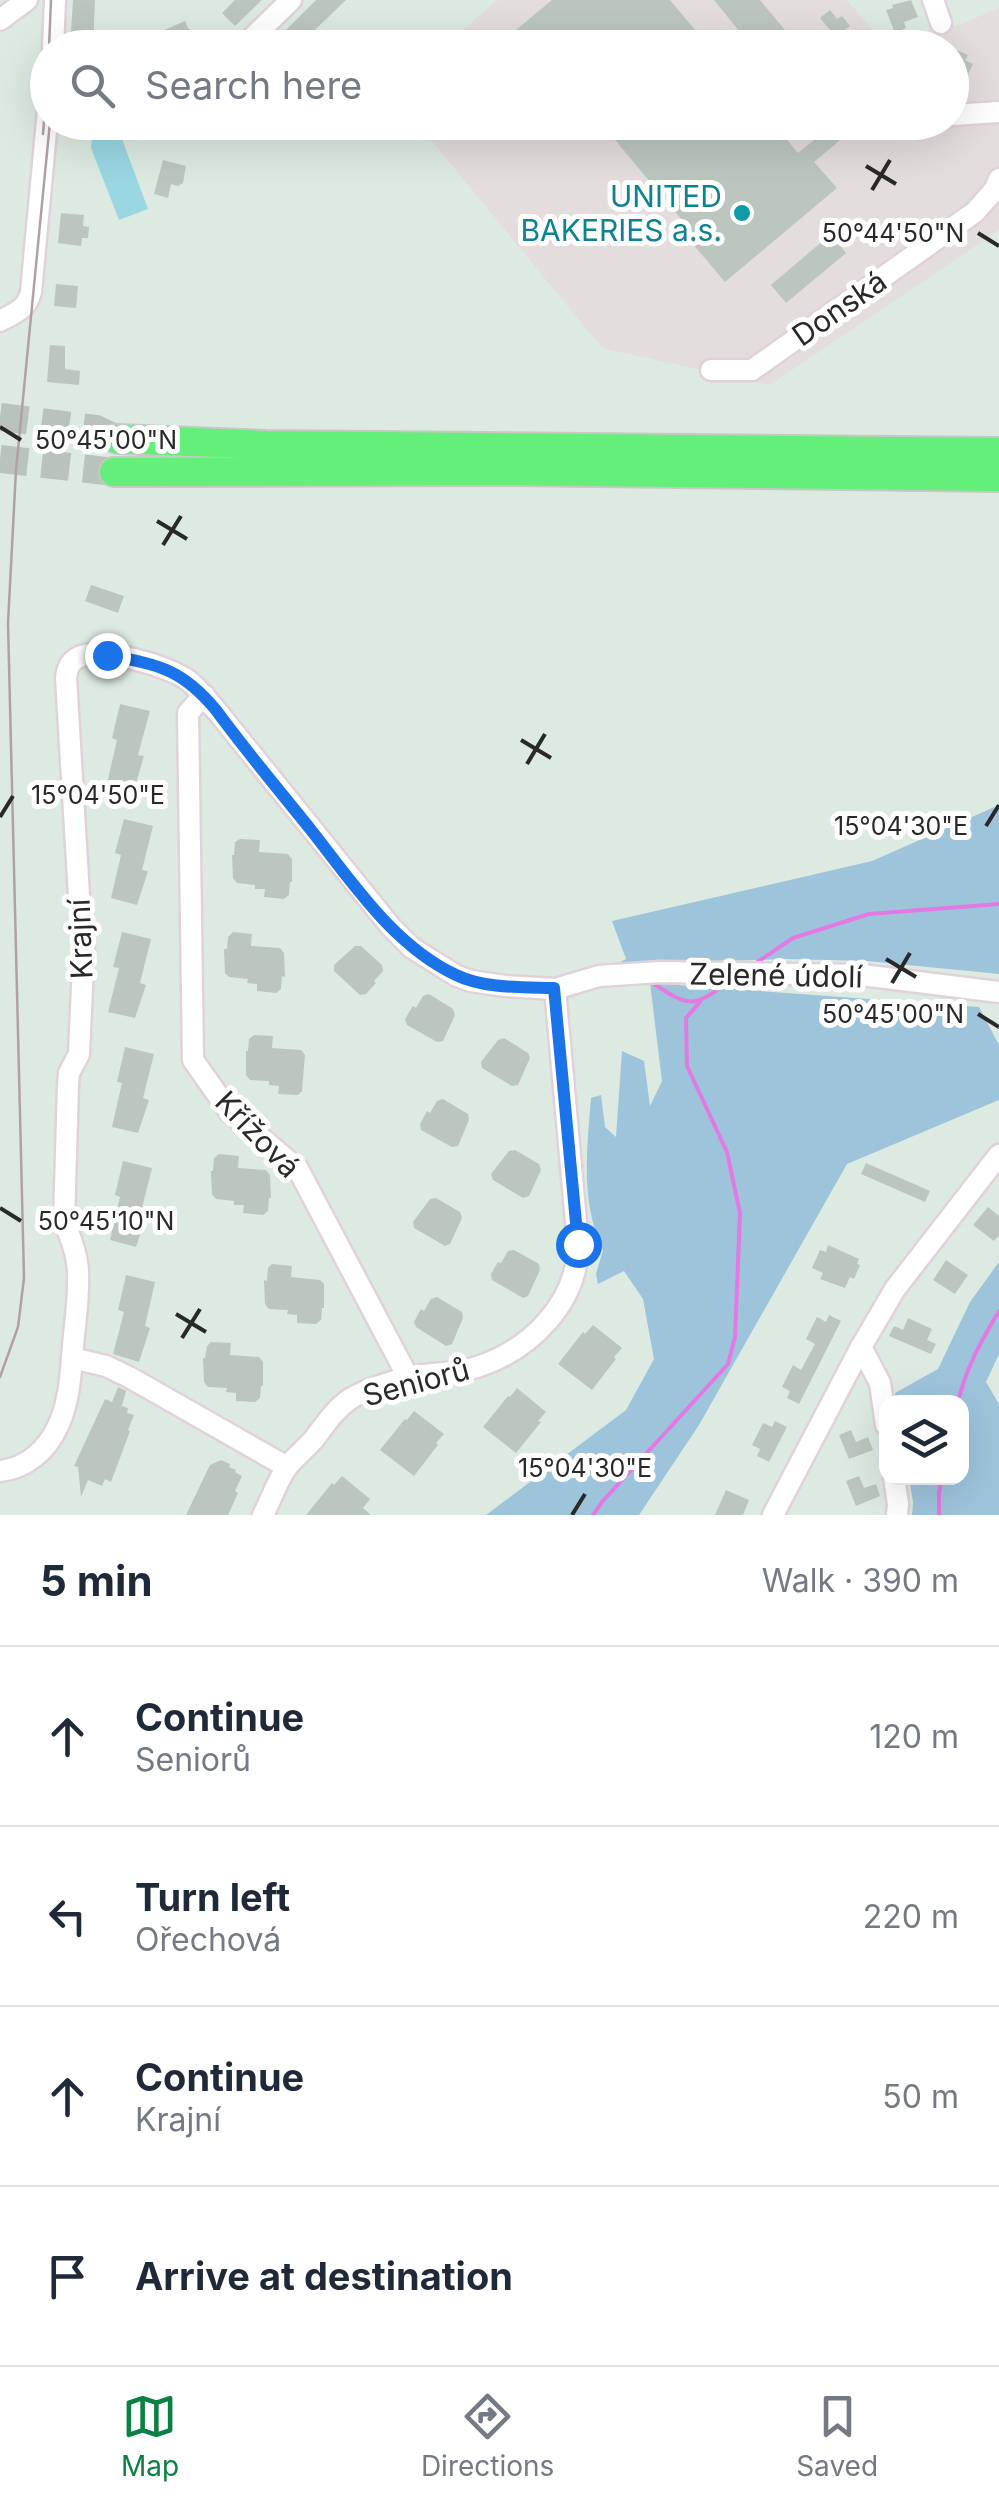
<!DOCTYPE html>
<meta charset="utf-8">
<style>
:root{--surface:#fff;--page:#f6f6f7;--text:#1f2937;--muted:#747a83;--line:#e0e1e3;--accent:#0b8043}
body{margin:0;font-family:Inter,sans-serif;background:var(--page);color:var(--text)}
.controls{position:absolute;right:30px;bottom:30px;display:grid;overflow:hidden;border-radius:20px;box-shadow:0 10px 40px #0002}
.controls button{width:90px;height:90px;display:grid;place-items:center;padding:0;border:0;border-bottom:2px solid var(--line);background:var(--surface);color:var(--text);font:50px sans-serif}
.stop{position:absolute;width:30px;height:30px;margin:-22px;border:8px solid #1a73e8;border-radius:50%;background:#fff}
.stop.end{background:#1a73e8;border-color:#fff;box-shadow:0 2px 10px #0008}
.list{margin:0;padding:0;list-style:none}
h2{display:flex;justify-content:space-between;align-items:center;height:130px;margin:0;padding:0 40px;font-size:42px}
h2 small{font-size:32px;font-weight:400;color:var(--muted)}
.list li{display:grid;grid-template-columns:65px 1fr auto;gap:30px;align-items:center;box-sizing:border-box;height:180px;padding:0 40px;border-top:2px solid var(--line)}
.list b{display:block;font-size:38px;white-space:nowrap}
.list p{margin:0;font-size:32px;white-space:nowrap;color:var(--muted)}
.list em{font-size:32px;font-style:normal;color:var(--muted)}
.icon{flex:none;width:55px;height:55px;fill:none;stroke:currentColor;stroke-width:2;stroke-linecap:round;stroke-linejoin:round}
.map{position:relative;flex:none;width:999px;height:1515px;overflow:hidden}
.search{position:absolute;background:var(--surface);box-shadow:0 10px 40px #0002;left:30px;right:30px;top:30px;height:110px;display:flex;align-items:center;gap:25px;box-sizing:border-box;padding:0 35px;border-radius:55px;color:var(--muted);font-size:38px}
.sheet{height:850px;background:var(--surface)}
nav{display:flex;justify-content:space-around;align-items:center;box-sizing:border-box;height:140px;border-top:2px solid var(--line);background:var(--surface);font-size:28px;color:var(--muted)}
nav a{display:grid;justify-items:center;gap:5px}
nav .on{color:var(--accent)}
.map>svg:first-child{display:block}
.industrial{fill:#e3dddd}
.green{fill:#9ec4dc}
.pitch{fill:#9ad7e3}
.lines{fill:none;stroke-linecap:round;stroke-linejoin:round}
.stream{stroke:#e379e3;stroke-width:4}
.building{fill:#bcc6be}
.highway-tunnel{stroke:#b9c3bc;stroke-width:28;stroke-dasharray:28 14;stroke-linecap:butt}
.minor-casing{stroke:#e1d2d9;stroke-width:25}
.highway-casing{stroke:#c7c7c7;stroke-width:32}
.minor{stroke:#fff;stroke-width:20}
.highway{stroke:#63ef79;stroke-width:28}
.tram{stroke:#b2a0a7;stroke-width:2.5}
.route{stroke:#1a73e8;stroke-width:12}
.ticks{fill:none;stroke:#292929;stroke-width:4}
.culture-dot{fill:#0f9aa8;stroke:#fff;stroke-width:4}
.labels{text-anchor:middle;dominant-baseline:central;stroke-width:10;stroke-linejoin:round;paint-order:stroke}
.culture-label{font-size:30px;fill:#0d838f;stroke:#fff;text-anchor:end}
.street-label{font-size:30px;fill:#292929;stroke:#fff}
.ticks-label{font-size:25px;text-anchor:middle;fill:#292929;stroke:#fff;stroke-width:10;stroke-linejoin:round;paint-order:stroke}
</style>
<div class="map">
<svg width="999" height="1515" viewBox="0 0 999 1515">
<rect width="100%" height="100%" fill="#ddeae1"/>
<g class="industrial">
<polygon points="497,0 847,0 887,47 443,48"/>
<polygon points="999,8 999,230 770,385 602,348 417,123 952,122 952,48 905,47"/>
</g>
<g class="green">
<polygon points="999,805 999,974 867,961 786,959 617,964 626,959 612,921 872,861"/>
<path d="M650,983L979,1007L999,1045V1100L847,1164L699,1425L639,1515H486L626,1410L654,1359L643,1299L624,1271L598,1284L596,1274L603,1250C580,1203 587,1148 591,1098L601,1095L605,1127L616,1137L622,1051L644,1061L650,1106L662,1081Z"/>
<polygon points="999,1262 999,1354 986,1382 999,1404 999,1515 912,1515 913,1502 909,1478 962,1478 962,1402 896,1402 895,1393 938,1369 970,1302"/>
</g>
<polygon class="pitch" points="92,138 122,139 148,209 119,220 91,148"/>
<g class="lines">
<g class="stream">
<polyline points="756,963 793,938 869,914 999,904"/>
<path d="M653,983C692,1010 695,1006 731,980"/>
<path d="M958,1402C966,1368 981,1341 999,1311"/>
<polyline points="593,1515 602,1502 728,1364 735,1337 740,1213 727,1152 687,1066 686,1018 700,1002"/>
<polyline points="939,1515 939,1492 942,1478"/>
</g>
</g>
<g class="building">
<polygon points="73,0 95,0 93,48 70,48"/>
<polygon points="235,0 262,0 235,26 222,13"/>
<polygon points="316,0 346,0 296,48 282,34"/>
<polygon points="552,0 670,0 710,48 520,48 510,35"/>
<polygon points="714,0 760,0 800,48 753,48"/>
<polygon points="911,0 918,17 904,22 906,28 895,33 886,10 893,8 892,5"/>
<polygon points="830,10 837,19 842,16 850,26 836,37 820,18"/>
<polygon points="185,21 188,28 200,39 201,48 167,48 167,38 164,30"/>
<polygon points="952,48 968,55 965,60 973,64 967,77 952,69"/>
<polygon points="600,122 772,122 798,153 819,136 808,122 862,122 814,162 837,188 725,282 692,243 697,238"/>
<polygon points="163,160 186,166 183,183 178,186 171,184 168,198 154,194"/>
<polygon points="61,213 84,215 83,226 89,227 88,238 82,238 81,246 58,243"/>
<polygon points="831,234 846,253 786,303 771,285"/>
<polygon points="56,284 78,286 76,308 54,306"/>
<polygon points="50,345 65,346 65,369 80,371 79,385 47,382"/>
<polygon points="91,585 124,596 118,613 85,601"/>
<polygon points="120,704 150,711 138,755 144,756 134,790 107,784 117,740 112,738"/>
<polygon points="124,819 153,826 142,870 148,871 137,905 111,898 121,855 115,853"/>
<polygon points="240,839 260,840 259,852 288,854 292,859 292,882 290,882 289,895 284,899 264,897 265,889 255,889 255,885 237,883 233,878 232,855 234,855 235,842"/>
<polygon points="122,932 151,939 140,983 146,985 135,1018 108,1012 119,968 113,967"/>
<polygon points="233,932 252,934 251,946 280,948 284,953 285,977 282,976 281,989 276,993 257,991 257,984 247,983 248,979 229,977 225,973 224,949 227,949 228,937"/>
<polygon points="355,946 361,946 382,965 383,971 374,981 376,983 366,994 360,995 334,971 334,965"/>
<polygon points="429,994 453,1009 455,1015 443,1041 437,1042 407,1025 405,1019 413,1006 416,1008 423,996"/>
<polygon points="254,1035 273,1036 272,1048 301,1050 305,1055 302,1091 298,1095 278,1094 279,1086 269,1085 269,1081 250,1080 246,1075 246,1051 248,1051 249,1039"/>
<polygon points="504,1038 528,1053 530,1058 518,1085 512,1086 482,1068 481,1062 498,1040"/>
<polygon points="125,1047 154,1054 143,1098 149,1100 138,1133 112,1127 122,1083 117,1082"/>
<polygon points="443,1099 468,1114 469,1120 458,1146 452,1147 421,1130 420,1124 427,1111 430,1113 437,1101"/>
<polygon points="515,1150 539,1164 541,1170 529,1196 523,1198 493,1180 491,1174 509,1151"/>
<polygon points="219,1154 239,1156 238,1168 266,1170 270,1175 271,1198 269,1198 268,1211 263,1215 243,1213 244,1205 234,1205 234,1201 216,1199 212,1194 211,1171 213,1171 214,1158"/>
<polygon points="123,1161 152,1168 141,1212 147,1213 136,1247 110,1240 120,1197 115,1195"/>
<polygon points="866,1163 930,1191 925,1202 861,1174"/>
<polygon points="436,1198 460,1212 462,1218 450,1244 445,1246 414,1228 413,1222 430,1199"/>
<polygon points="988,1207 999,1216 999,1235 994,1241 973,1225"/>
<polygon points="828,1245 859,1259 857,1264 860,1265 854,1279 850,1277 845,1288 820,1279 823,1273 812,1268 820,1250 826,1252"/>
<polygon points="514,1250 539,1264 540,1270 528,1296 523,1298 492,1280 491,1274 498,1262 501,1263 508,1251"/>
<polygon points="946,1260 968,1275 955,1294 933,1280"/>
<polygon points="272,1264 292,1266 291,1277 320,1280 324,1284 324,1308 322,1308 321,1320 316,1324 297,1323 297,1315 287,1314 288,1310 269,1309 265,1304 264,1280 267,1281 268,1268"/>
<polygon points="126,1275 155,1282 145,1326 150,1328 139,1362 113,1354 124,1312 118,1310"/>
<polygon points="437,1297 462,1312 463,1318 452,1344 446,1346 416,1327 414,1322 421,1309 424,1311 431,1299"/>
<polygon points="829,1315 841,1321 799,1404 787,1398 790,1391 782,1387 793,1365 801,1370 815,1344 806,1339 817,1317 826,1322"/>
<polygon points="908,1318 932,1329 927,1340 936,1344 931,1354 889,1336 894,1326 903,1330"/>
<polygon points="593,1325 622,1348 614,1357 616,1359 592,1390 558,1364 583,1332 585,1334"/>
<polygon points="211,1342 231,1343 230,1355 259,1357 263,1362 263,1386 261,1386 260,1398 255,1402 236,1401 236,1393 226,1392 227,1388 208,1387 204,1382 203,1358 205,1358 207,1346"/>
<polygon points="118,1387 126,1391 122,1406 128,1408 127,1413 134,1415 128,1430 130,1431 111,1482 105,1479 102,1486 88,1480 81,1497 78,1467 74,1466 105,1399 112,1402"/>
<polygon points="517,1388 546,1412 538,1421 541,1422 516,1453 483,1427 508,1396 510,1397"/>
<polygon points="414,1411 444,1434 436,1443 438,1445 414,1476 380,1450 405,1419 407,1420"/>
<polygon points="775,1421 787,1427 769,1462 757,1456 760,1449 752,1445 763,1423 772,1427"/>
<polygon points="851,1430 856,1442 868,1437 873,1450 849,1459 839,1435"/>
<polygon points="221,1460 230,1464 229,1467 236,1470 235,1472 242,1476 235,1491 238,1493 228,1515 186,1515 210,1465"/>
<polygon points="342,1476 370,1499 363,1508 371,1515 306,1515 332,1483 334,1485"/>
<polygon points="859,1476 864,1488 876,1484 880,1496 856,1506 846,1481"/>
<polygon points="726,1490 749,1500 743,1515 715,1515"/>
</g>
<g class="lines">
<g class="highway-tunnel">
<polyline points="0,417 96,429 117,439"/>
<polyline points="0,459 114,472"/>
</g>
<g class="minor-casing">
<g id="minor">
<polyline points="933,0 941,23"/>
<polyline points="0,20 27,0"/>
<polyline points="244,46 291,0"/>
<polyline points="53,48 55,0"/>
<polyline points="952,115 999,112"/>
<path d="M0,321C15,313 27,309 31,292L48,110"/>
<polyline points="711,370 752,370 975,212 995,189 999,179"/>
<polyline points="204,695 188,713 193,1060 229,1111 298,1169 409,1379"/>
<polyline points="861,1347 880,1383 886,1425"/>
<polyline points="72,1358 106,1366 129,1377 287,1467"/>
<path d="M0,1471C27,1468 47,1450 58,1426C71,1399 71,1365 74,1335C76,1315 79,1294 78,1273C78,1256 71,1238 64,1222L68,1085L69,1073L79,1054L84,943L82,904L79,896L66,678C67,669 69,663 77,658C98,645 170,666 189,681C199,689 207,700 216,710L391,927L412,948L457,976L471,981L505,986L555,989L599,976L660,972L862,975L999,992"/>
<polyline points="894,1478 898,1504 897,1515"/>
<path d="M263,1515C271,1500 277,1481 287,1467C295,1457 306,1448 314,1439C325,1425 335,1409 350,1399C368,1388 402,1378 423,1375C441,1373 459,1373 477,1367C530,1350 578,1303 578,1244L555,989"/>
<polyline points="773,1515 861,1347 895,1289 999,1155"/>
</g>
</g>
<g class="highway-casing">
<g id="highway">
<polyline points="117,439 266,445 999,452"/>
<polyline points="114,472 509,471 999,477"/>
</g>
</g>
<use href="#minor" class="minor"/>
<use href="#highway" class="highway"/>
<g class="tram">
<polyline points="49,48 51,0"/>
<polyline points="43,134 48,69"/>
<polyline points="0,1377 18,1327 24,1278 8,623 16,470 50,122"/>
</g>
</g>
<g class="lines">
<path class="route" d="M107,655C158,665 181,668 216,710C246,751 279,790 311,830C353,883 394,946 456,975C485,989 523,987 554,988L578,1244"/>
</g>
<path class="ticks" d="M866,166L896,184M872,190L890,160M978,233L999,246M0,427L21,440M157,521L187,539M163,545L181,516M521,740L551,758M527,764L545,734M0,817L13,796M986,826L999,805M886,959L916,977M892,983L910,953M978,1014L999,1027M0,1208L21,1221M176,1314L206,1332M182,1338L200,1309M572,1515L585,1494"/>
<circle class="culture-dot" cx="742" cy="213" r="10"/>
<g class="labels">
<g class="culture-label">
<text x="722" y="196">UNITED<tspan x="722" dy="34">BAKERIES a.s.</tspan></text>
</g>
<g class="street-label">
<text transform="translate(839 308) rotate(-35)">Donská</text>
<text transform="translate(80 939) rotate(-92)">Krajní</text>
<text transform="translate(776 975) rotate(1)">Zelené údolí</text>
<text transform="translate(258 1134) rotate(46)">Křížová</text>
<text transform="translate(416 1382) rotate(-15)">Seniorů</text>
</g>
</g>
<g class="ticks-label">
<text x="893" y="242">50°44'50"N</text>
<text x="106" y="449">50°45'00"N</text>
<text x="98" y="804">15°04'50"E</text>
<text x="901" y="835">15°04'30"E</text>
<text x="893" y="1023">50°45'00"N</text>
<text x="106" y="1230">50°45'10"N</text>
<text x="585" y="1477">15°04'30"E</text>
</g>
</svg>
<div class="controls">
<button><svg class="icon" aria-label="layers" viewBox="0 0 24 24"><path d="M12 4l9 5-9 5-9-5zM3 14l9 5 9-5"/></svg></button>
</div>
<div class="stop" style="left:578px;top:1244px"></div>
<div class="stop end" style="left:107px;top:655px"></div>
<div class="search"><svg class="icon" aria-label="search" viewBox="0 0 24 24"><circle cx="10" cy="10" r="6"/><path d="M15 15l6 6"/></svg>Search here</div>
</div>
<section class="sheet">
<h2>5 min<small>Walk · 390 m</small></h2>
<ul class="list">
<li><svg class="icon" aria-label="ahead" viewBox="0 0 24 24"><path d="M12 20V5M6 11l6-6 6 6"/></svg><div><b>Continue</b><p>Seniorů</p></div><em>120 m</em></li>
<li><svg class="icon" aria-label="left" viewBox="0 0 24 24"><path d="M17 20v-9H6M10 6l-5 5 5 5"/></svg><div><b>Turn left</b><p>Ořechová</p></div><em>220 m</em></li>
<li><svg class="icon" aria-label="ahead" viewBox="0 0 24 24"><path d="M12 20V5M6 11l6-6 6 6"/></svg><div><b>Continue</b><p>Krajní</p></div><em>50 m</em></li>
<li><svg class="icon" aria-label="arrive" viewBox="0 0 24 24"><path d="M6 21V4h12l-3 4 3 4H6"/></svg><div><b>Arrive at destination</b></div></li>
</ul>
</section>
<nav>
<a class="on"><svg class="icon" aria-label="map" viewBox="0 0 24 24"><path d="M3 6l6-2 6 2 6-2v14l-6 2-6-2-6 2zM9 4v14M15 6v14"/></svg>Map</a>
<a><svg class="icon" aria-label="directions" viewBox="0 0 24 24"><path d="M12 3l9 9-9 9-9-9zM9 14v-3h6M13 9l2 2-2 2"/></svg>Directions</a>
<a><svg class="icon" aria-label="saved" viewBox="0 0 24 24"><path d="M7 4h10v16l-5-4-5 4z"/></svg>Saved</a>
</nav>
